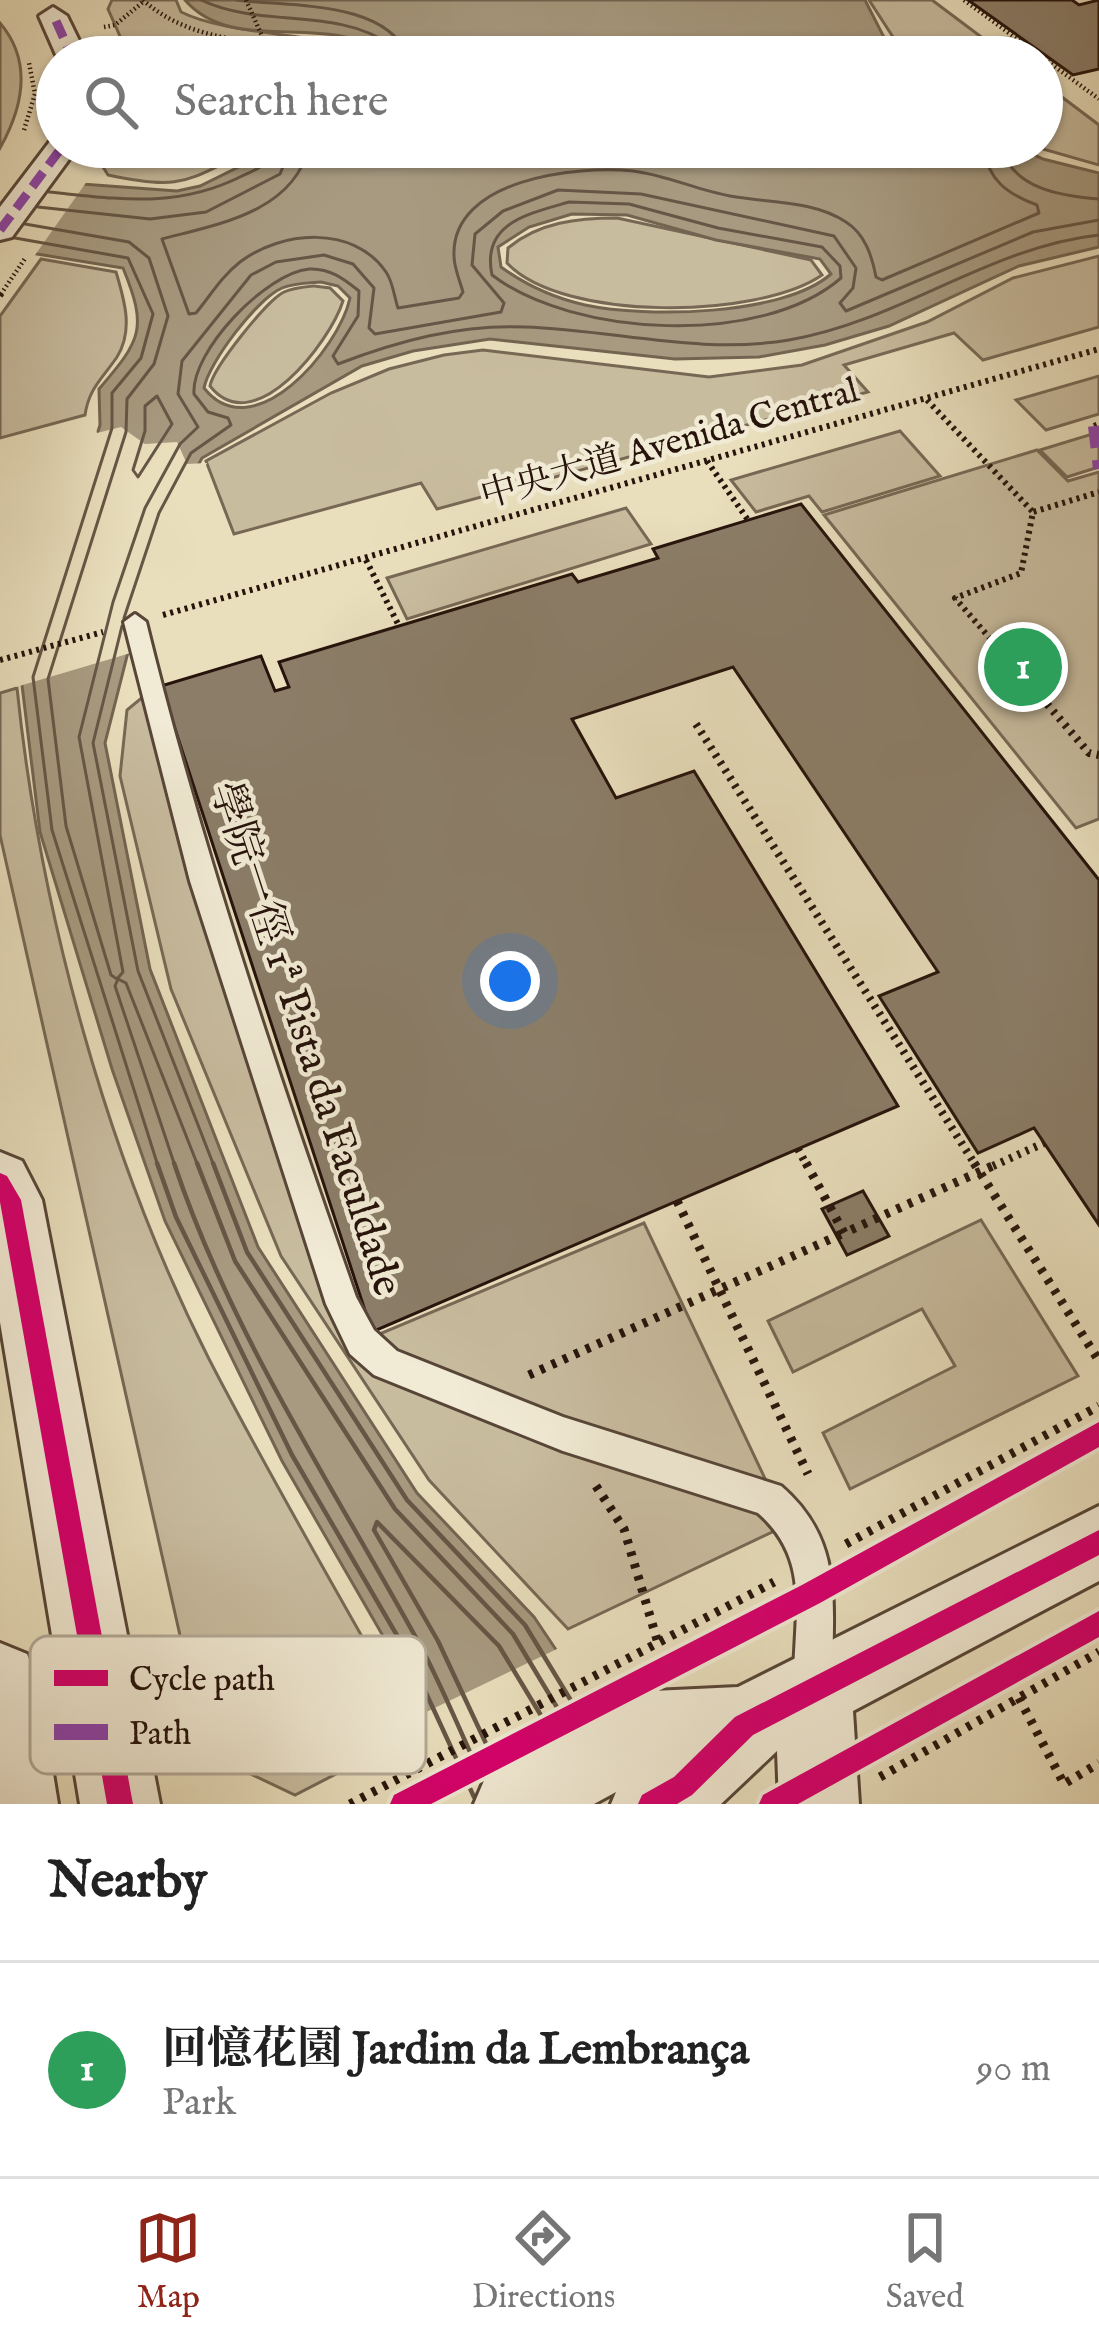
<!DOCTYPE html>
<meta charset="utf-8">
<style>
:root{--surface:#fff;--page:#f6f6f6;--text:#222;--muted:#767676;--line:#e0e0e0;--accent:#8f2418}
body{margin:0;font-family:"IM FELL English","Noto Serif SC",serif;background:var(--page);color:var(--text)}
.you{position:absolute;left:510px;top:981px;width:42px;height:42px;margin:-30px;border:9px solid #fff;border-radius:50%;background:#1a73e8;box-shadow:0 0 0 18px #1a73e833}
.badge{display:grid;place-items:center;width:78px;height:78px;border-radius:50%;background:var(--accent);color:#fff;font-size:39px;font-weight:700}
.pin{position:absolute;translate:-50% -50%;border:6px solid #fff;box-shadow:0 3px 12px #0006}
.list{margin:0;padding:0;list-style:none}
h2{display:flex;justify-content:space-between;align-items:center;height:156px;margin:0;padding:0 48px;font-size:51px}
h2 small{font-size:39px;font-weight:400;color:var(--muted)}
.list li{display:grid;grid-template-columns:78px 1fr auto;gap:36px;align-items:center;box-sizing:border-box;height:216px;padding:0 48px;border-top:3px solid var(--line)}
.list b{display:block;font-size:45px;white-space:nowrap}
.list p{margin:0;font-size:39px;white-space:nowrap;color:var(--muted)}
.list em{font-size:39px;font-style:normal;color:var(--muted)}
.icon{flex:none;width:66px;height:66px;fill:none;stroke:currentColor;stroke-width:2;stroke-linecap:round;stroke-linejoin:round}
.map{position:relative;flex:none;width:1099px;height:1804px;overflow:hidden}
.search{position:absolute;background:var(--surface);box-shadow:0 3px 9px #0004;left:36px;right:36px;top:36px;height:132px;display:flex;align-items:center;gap:30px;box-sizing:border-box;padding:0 42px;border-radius:66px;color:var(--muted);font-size:45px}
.sheet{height:372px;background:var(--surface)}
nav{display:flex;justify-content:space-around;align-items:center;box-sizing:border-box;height:168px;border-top:3px solid var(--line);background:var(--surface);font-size:33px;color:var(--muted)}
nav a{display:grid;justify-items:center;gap:6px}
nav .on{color:var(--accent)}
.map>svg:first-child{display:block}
.green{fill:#c8bc9f;stroke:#776855;stroke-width:3}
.water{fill:#a79a80;stroke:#736451;stroke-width:3;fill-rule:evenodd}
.pier{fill:#e9dfbd}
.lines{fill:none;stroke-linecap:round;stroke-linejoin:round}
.shore-far1{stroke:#665646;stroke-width:3}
.shore{stroke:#665646;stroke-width:4.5}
.building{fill:#8b7d68;stroke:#26130b;stroke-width:3}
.lane-casing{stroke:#574638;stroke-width:6}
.street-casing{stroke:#574638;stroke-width:6}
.path-far3{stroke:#26130b;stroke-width:4.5;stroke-dasharray:1.5 3;stroke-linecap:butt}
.path-far2{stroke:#26130b;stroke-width:6;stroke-dasharray:3 4.5;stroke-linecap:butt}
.path-far1{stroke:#26130b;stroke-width:8;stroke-dasharray:3 6;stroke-linecap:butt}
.path{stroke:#26130b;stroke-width:9;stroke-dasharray:4.5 8;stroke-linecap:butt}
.lane{fill:#f1ead4;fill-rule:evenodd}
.street{fill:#f1ead4;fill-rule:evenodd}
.path-bridge-far1{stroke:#26130b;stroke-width:8;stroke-dasharray:3 6;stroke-linecap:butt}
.path-bridge{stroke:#26130b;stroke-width:9;stroke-dasharray:4.5 8;stroke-linecap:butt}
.quiet-far1{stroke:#8e44ad;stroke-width:9;stroke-dasharray:18 9;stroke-linecap:butt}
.quiet{stroke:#8e44ad;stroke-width:12;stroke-dasharray:22 12;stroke-linecap:butt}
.cycleway-casing{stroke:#f1ead4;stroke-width:8}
.cycleway{fill:#d6006c;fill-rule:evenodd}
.labels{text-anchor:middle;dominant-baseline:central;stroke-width:9;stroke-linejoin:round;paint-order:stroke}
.far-street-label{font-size:36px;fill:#26130b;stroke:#f1ead4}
.street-label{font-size:42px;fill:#26130b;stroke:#f1ead4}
.key{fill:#f1ead4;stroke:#b4aa98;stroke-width:3}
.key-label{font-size:33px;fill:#26130b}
</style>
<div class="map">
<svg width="1099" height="1804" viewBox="0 0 1099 1804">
<rect width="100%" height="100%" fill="#e9dfbd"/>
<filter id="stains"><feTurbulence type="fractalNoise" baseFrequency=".00167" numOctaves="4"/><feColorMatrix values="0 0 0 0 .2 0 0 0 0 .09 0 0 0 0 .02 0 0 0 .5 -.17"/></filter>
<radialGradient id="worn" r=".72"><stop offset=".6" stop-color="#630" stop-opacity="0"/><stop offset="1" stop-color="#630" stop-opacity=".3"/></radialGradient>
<g class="green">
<path d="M112,0H176L181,12C234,38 330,31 369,57H124L123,43L108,9Z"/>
<polygon points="869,0 932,0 1008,57 906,57"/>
<path d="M0,23C33,62 23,107 0,148Z"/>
<polygon points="1042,82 1099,125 1099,165 1036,147 1042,147"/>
<path d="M113,147H260C187,177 191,193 108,175L103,167Z"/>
<path d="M617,218L811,260L822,275C758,319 563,322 507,263L508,248C539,222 578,218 617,218Z"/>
<polygon points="1099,256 1099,327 983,360 954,333 844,365 868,392 437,509 421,483 234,534 206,461 331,393 389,369 444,355 483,350 709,377 802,365 927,322 1013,278"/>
<path d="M41,259L116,272C124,299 134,330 117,357C102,379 89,388 85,415L0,438V316Z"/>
<path d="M314,286L330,288L343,301C330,342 254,442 210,386C213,368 267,300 284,292C293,288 304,287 314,286Z"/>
<polygon points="1099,376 1099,414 1046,430 1016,400"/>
<polygon points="900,431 940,476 822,512 809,496 756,512 731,480"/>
<polygon points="1099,432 1099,467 1067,477 1040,450"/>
<polygon points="1037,450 1068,481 1099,472 1099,819 1076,828 824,515"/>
<polygon points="626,508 651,544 407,619 387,578"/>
<path d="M17,688C40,911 107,1158 209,1359C274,1485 347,1608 416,1733L295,1795L238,1768L206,1741L188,1671L0,835V693Z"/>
<polygon points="150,691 363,1341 644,1223 787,1525 568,1629 429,1480 281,1256 171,989 120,776 127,710"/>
<polygon points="981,1220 1078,1376 850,1489 823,1433 955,1366 922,1309 793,1372 768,1321"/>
</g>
<g class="water">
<path d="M185,0H865L894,57H386C331,8 235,58 185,0Z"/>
<path d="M279,147H1018L1043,159L1099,173V247L1019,266L889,326L825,345L759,357L675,359L490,339L413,351L362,366L202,458L170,517L139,609L105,743L150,969L258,1247L417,1493L534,1617L577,1681L426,1720L398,1662L282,1461L165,1221L112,1069L40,832L21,677L100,425L99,389C141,340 148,329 123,268L0,248V178L177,191L200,186ZM572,214L627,215L716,240L820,259L831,274C783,316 646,318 585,305C554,298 527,286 501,267L498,247L529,227ZM321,282L338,286L350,298C339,349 253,450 204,388C209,362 257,299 282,288C294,283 309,283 321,282Z"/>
</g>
<g class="pier">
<polygon points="0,172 90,177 33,258 0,254"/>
<polygon points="94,425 97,433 121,427 145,444 177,442 187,464 207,463 176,520 134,652 16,687 23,649"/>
<polygon points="561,1647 582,1678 641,1804 457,1804 418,1716"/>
</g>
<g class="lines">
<g class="shore-far1">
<path d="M201,0C262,29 334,6 391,45L393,57"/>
<path d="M237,0C290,7 387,0 408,57"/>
<path d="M309,147C293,212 219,224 162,239L189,314L196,313C210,296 222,276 240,262C281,231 353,224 386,272C393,282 394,296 398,308L459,298L463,292C460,281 454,268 454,256C451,179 577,165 633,171C666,175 697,190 730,196C768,203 813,200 846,222C865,234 872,256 876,277L882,280L1039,213L1037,205C1007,194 988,180 983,147"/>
<path d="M1001,147C1013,189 1061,196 1099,199"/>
<path d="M49,192C119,199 177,209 242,176C258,169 270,164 276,147"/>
<path d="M569,202L629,204L718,228L822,247L840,266L841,278C762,347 573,337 492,275C481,223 528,214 569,202Z"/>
<polyline points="38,207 150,219 206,212 280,174 291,147"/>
<polyline points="25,224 129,242 149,258 168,316 154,364 127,399 126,432 48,679 66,826 111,975 117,979 123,972 79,737 113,602 145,508 180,444 198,427 178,394 182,361 251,275 276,262 324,255 353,264 374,288 369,328 375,334 501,312 504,303 472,265 475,234 503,211 558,190 641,194 834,236 856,268 853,288 840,303 846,311 1033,232 1099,220"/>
<polyline points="15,238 128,258 153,314 141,358 112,393 112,428 33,677 52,830 158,1166"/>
<polygon points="157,396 172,424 138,477 133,470 145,431 145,406"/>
<path d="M124,618L159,513L191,453L231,425L228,418L208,412L194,394C191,351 266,273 309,269C330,268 344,279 359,291L358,316L333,356L338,364C398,341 460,324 525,327C615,330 699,355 789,340C900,321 989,247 1099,235"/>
<polyline points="122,626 93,743 138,971 214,1166"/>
<polyline points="175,1166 115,986 118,979 126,983 198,1166"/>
</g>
<g class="shore">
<polyline points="157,1163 176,1217 292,1455 409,1656 474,1797"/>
<path d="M174,1163C231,1334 334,1488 420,1645C443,1688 461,1734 482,1778"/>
<polyline points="197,1163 235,1261 395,1509 513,1634 570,1729"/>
<polyline points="213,1163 247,1252 407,1500 525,1625 584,1722"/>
<polyline points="497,1767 438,1641 374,1530 377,1522 499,1646 554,1737"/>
</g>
</g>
<g class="building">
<polygon points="968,0 1072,0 1079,5 1099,0 1099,69 1073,75"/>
<polygon points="801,504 1099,880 1099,1225 1034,1128 978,1153 879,996 938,972 733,667 572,719 616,798 694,771 898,1106 372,1332 161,686 261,656 275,691 289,687 279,662 572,574 578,582 658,558 653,549"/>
<polygon points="863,1191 889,1236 847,1255 822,1209"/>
</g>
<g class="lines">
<g class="lane-casing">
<path id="lane" d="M135,614L146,622C202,851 278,1074 356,1297L374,1330L397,1351L563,1417L781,1486C845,1541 832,1605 832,1682L826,1695L813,1701L800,1695L794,1682C794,1616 812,1560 758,1513L563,1451L374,1375L350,1354L326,1304L190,881L124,622Z"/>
</g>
<g class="street-casing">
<g id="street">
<polygon points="53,7 67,16 87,57 57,57 39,16"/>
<polygon points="57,139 57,147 78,147 12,237 0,240 0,207 51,140"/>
<polygon points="0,1152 22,1161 42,1200 160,1804 80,1804 0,1322"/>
<polygon points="1099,1506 1099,1581 853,1711 859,1804 779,1804 777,1751 721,1804 611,1804 616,1792 594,1804 474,1804 486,1776 626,1703 653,1691 738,1687"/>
<polygon points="0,1643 27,1654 38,1681 58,1804 0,1804"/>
</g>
</g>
<g class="path-far3">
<path d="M143,0C193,45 262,39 324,57"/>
<polyline points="246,0 266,45 281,57"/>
<polyline points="964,0 1099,99"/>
<polyline points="104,27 115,25 143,2"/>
<polyline points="24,130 35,94 29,63"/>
<polyline points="97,148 150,154 191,147"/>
<polyline points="1,294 26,257"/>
</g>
<g class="path-far2">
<polyline points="0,296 3,291"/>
<polyline points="927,400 1033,512"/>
<polyline points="1094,426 1099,424"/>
<polyline points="707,461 748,520"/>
<polyline points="366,560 399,626"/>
<polyline points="163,615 1099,349"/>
<polyline points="0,660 103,632"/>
<polyline points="1020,673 955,598 1021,573 1033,512 1099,492"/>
</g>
<g class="path-far1">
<polyline points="1018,670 1089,753 1099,755"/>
<polyline points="696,724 976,1166"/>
</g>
<g class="path">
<polyline points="974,1163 1099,1361"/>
<polyline points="677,1201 808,1474"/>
<polyline points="529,1375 844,1233"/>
<polyline points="596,1486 624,1529 658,1643"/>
<polyline points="846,1544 1099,1406"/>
<polyline points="1019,1698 1064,1784 1099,1763"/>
<polyline points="880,1777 1099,1652"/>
<polyline points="350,1804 774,1582"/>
</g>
<use href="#lane" class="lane"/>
<use href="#street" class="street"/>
<g class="path-bridge-far1">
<polyline points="798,1149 807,1166"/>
<polyline points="993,1166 1044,1143"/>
</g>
<polyline class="path-bridge" points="806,1163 844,1233 999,1163"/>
<g class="quiet-far1">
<polyline points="56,21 72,57"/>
<polyline points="0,230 62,147"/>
</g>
<polyline class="quiet" points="1094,426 1099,469"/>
<g class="cycleway-casing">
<g id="cycleway">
<polygon points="0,1173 7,1176 21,1200 133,1804 107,1804 0,1202"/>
<polygon points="1099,1422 1099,1447 820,1603 431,1804 390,1804 394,1795 802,1585"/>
<polygon points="1099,1530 1099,1555 753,1735 692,1795 677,1804 638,1804 642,1795 674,1777 735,1717"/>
<polygon points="1099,1611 1099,1637 798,1804 759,1804 763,1795"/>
</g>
</g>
<use href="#cycleway" class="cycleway"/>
</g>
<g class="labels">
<g class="far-street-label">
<text transform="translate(670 444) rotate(-16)">中央大道 Avenida Central</text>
</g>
<g class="street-label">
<text transform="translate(305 1039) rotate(72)">學院一徑 1ª Pista da Faculdade</text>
</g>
</g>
<rect x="30" y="1636" width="396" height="138" rx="18" class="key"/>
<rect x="54" y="1670" width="54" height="16" fill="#d6006c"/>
<rect x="54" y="1724" width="54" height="16" fill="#8e44ad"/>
<g class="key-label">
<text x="129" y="1690">Cycle path</text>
<text x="129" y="1744">Path</text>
</g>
<rect width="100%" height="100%" filter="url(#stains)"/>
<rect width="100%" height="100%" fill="url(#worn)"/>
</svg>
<div class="you"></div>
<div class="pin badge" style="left:1023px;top:667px;background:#2e9e5b">1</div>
<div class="search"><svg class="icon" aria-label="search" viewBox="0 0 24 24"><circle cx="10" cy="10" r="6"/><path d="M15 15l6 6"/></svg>Search here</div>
</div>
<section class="sheet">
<h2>Nearby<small></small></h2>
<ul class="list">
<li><span class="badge" style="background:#2e9e5b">1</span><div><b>回憶花園 Jardim da Lembrança</b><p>Park</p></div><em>90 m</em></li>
</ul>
</section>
<nav>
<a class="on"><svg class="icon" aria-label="map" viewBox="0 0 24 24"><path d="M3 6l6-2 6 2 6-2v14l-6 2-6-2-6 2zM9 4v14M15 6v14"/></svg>Map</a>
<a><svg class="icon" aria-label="directions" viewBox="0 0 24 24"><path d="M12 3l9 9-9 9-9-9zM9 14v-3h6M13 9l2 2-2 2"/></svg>Directions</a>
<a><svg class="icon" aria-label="saved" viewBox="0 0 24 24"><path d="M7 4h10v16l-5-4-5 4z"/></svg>Saved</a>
</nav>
